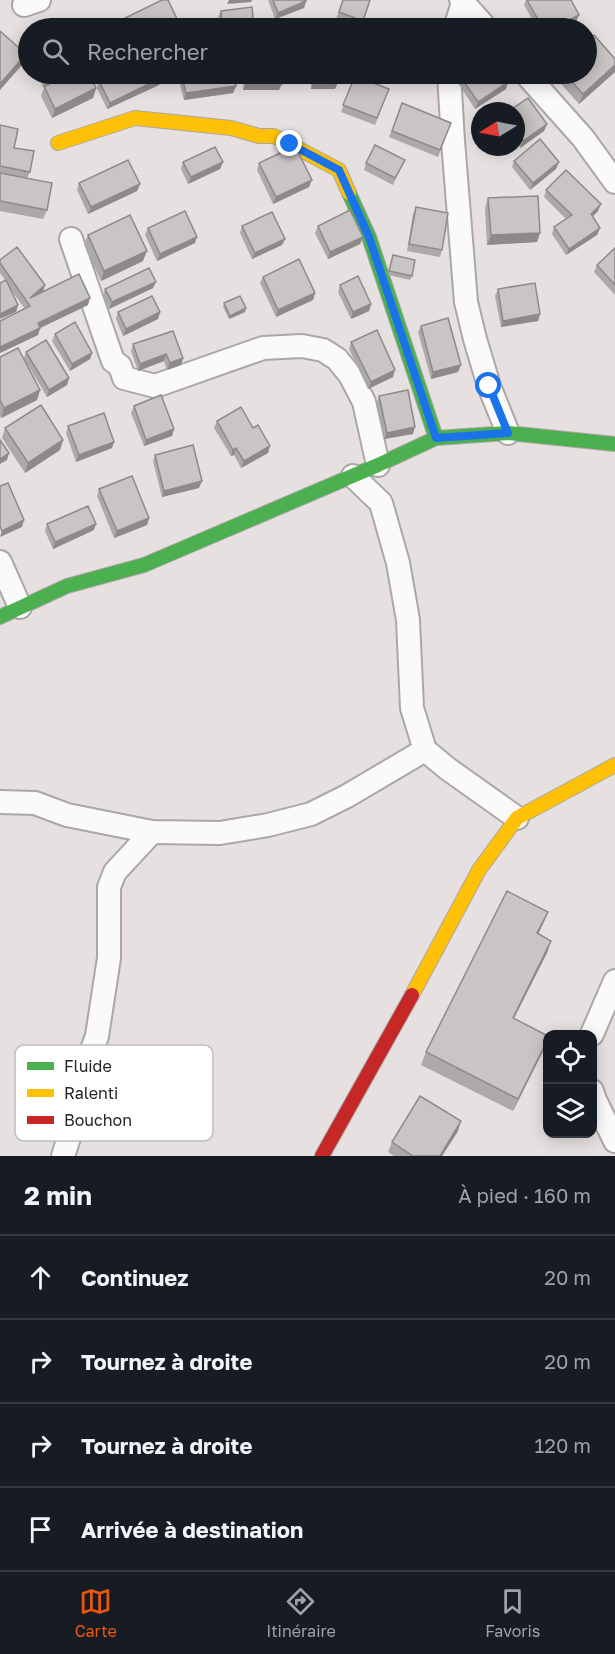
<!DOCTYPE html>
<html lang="fr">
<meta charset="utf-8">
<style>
:root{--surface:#171b24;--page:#20242c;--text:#f1f3f6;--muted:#9ea1a6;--line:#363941;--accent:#ea580c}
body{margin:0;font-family:"Golos Text",sans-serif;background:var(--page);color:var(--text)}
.controls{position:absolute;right:18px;bottom:18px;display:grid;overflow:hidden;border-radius:12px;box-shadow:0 3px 15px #0003}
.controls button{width:54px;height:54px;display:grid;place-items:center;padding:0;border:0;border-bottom:2px solid var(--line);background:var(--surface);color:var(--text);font:30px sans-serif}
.compass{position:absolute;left:471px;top:102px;width:54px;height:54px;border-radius:50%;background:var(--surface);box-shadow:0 3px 15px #0003;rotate:260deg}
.stop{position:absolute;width:18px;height:18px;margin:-14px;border:4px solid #1a73e8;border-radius:50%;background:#fff}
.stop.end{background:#1a73e8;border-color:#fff;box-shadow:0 2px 6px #0008}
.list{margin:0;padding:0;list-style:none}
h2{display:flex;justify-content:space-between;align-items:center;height:78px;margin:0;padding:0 24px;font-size:26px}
h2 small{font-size:20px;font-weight:400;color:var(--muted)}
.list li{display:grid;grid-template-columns:39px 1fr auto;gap:18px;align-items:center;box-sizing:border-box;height:84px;padding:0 24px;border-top:2px solid var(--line)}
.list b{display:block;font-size:22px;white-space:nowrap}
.list em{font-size:20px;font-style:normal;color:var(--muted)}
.icon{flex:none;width:33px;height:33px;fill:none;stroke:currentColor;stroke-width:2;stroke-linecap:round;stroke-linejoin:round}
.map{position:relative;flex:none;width:615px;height:1156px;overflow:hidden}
.search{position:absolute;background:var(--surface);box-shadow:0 3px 15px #0003;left:18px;right:18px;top:18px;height:66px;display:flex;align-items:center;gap:15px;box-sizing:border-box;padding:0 21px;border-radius:33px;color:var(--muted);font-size:22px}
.sheet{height:414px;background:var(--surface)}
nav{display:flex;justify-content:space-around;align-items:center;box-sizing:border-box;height:84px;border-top:2px solid var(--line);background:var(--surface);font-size:16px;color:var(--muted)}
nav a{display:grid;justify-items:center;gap:3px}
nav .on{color:var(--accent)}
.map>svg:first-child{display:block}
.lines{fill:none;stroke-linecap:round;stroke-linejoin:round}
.street-casing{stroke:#aba7a6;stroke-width:26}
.fast-casing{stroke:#aba7a6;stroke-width:16}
.slow-casing{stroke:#aba7a6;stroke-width:16}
.jam-casing{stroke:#aba7a6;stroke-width:16}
.street{stroke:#fbfafa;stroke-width:22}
.fast{stroke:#4caf50;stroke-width:14}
.slow{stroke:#ffc107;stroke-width:14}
.jam{stroke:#c62828;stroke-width:14}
.wall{fill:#ada9a9}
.shaded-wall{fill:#8d8a89}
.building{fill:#c9c5c4;stroke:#8d8a89;stroke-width:1.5}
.route{stroke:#1a73e8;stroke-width:8}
.key{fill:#fff;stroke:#bebdbd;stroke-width:1.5}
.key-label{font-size:16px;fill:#272322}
</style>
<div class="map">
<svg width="615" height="1156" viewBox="0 0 615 1156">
<rect width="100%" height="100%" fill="#e6e1e0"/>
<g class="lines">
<g class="street-casing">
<g id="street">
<polyline points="461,0 486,28"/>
<polyline points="24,5 39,0"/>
<polyline points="455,28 463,3"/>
<polyline points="449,74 453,141 466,302 475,339 489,386 508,433"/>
<polyline points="526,74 583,138 615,182"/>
<polyline points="71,239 113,361 120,366 124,378 155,386 263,348 302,346 323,350 337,359 350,375 364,402 378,465"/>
<polyline points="353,476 381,503 398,563 408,620 412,708 425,750 448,769 517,818"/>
<polyline points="0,562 20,607"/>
<polyline points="0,802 35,803 67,815 152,832 220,833 268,825 311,814 347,796 425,750"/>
<polyline points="592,1034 615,981"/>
<polyline points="592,1091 595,1100 615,1141"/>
<polyline points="63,1156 78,1110 83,1075 97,1036 109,958 109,887 115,872 152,832"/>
</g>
</g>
<g class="fast-casing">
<g id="fast">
<polyline points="349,193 369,237 436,438"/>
<polyline points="0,617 67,586 144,565 378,465 436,438 508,433 615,444"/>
</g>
</g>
<g class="slow-casing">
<g id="slow">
<polyline points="58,143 135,118 231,128 259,136 274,136 339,170 349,193"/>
<polyline points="412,995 479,870 517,818 615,765"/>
</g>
</g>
<g class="jam-casing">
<polyline id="jam" points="322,1156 412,995"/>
</g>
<use href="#street" class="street"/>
<use href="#fast" class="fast"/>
<use href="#slow" class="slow"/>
<use href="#jam" class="jam"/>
</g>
<g class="wall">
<polygon points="268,0 306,0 306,1 304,8 275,19"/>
<polygon points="343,0 370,0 360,28 336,19"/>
<polygon points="526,0 571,0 579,15 576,21 564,28 537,28 524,5"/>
<polygon points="221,11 254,28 219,28 218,17"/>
<polygon points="123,19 177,19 174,26 168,28 122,28 121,25"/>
<polygon points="615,59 615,72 579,104 555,77 556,74 586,74"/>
<polygon points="36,74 93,74 91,78 96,88 93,98 52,118 41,96 44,88"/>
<polygon points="177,74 234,74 236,86 233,93 184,100"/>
<polygon points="244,74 282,74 279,90 243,90"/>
<polygon points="311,74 338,74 338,82 335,89 311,89"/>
<polygon points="355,76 389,89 375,125 341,112"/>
<polygon points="460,76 506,89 475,109 458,83"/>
<polygon points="161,78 159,85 107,109 97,88 99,81"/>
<polygon points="402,103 451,123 438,157 389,137"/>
<polygon points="516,111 547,124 544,131 520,148 516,142"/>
<polygon points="0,125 30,172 27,178 47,210 43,219 0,211"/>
<polygon points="405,160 393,185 364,170 366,163"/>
<polygon points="514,161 556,169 530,190 512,167"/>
<polygon points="183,162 223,162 220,169 188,184 181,169"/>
<polygon points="259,163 309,187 273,204 257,170"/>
<polygon points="79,183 140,184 137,191 88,214 77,190"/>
<polygon points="546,190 598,211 592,217 600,228 597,235 566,255 552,234 554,227 566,219 544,197"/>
<polygon points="488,198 540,233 537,242 487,245 485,208"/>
<polygon points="416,207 442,250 440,257 407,251 413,214"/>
<polygon points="242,226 285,239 282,245 252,259 240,233"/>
<polygon points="318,226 363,237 360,244 328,259 315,233"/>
<polygon points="148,228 195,243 157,261 145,235"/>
<polygon points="88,235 143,261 101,281 84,245"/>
<polygon points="615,248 615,295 594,272 597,265"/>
<polygon points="393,255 412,276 410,280 388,275"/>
<polygon points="0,260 43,291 88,305 40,328 38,335 0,353 0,321 25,309 9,287 18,305 16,312 5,280 0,273"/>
<polygon points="263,277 315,293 313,300 276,317 260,283"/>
<polygon points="340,285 371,304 369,311 351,319 338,292"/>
<polygon points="153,288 109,309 103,295 105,289"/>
<polygon points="498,289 540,314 538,321 501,327 495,296"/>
<polygon points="224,303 246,308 245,312 229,319 223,307"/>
<polygon points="118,312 160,312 158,319 123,336 116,319"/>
<polygon points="421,326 458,372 431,379 418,332"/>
<polygon points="55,334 92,353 90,359 70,371 52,341"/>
<polygon points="351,342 393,377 368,389 349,349"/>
<polygon points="133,344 183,358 181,365 167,370 164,361 138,371 131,351"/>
<polygon points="26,352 69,378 67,385 47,397 28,365 40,390 37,400 1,418 0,416 0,357 24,358"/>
<polygon points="379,396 413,434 384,439 377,402"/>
<polygon points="134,406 174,429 172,436 144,446 131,413"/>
<polygon points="217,421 268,453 241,468 234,455 231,456 214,428"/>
<polygon points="68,426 112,448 76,462 66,433"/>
<polygon points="5,428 63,440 60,450 25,473 2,438"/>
<polygon points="155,455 199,488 162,497 153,461"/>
<polygon points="99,489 149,518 147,525 114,538 97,496"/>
<polygon points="47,524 94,530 53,549 45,531"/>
<polygon points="543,924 538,934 551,941 547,953 514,1018 544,1049 513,1111 421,1065 426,1052"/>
<polygon points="458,1131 442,1156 394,1156 388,1152 392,1142"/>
</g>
<g class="shaded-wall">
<polygon points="229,0 252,0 251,2 227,4"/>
<polygon points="306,1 304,8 275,19 278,13"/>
<polygon points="579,15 576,21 564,28 554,28"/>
<polygon points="177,19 174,26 168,28 157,28"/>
<polygon points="26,54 23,64 0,90 0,84"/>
<polygon points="615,65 615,72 579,104 583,94"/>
<polygon points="161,78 159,85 107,109 110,103"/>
<polygon points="338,82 335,89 311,89 313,83"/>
<polygon points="508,82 506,89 475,109 478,102"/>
<polygon points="246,83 282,84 279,90 243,90"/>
<polygon points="236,86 233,93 184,100 186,93"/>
<polygon points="96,88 93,98 52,118 55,109"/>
<polygon points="547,124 544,131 520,148 523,141"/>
<polygon points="223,162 220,169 188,184 191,177"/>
<polygon points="559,162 556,169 530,190 533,183"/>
<polygon points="312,180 309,187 273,204 276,197"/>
<polygon points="140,184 137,191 88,214 91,207"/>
<polygon points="601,204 598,211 588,221 591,214"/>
<polygon points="600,228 597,235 566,255 569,249"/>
<polygon points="540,233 537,242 487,245 491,235"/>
<polygon points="197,237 195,243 157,261 160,254"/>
<polygon points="363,237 360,244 328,259 330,252"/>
<polygon points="285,239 282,245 252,259 255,253"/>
<polygon points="147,251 143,261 101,281 104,271"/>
<polygon points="156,282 153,288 109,309 112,302"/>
<polygon points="45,285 43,292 30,298"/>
<polygon points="315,293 313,300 276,317 278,310"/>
<polygon points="90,298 88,305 36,330 38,323"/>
<polygon points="371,304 369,311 351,319 353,312"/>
<polygon points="18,305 16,312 0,319 0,314"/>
<polygon points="246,308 245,312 229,319 230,316"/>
<polygon points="160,312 158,319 123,336 126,329"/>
<polygon points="540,314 538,321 501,327 503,321"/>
<polygon points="40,328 38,335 0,353 0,347"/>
<polygon points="92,353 90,359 70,371 72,364"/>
<polygon points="166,354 164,361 138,371 140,364"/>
<polygon points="183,358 181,365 167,370 170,363"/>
<polygon points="461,365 458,372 431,379 433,372"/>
<polygon points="395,370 393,377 368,389 371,382"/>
<polygon points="69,378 67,385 47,397 49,390"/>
<polygon points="40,390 37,400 1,418 4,408"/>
<polygon points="415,427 413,434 384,439 387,433"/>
<polygon points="174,429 172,436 144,446 146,440"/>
<polygon points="63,440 60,450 25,473 28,463"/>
<polygon points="114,442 112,448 76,462 79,455"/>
<polygon points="270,446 268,453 241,468 244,461"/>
<polygon points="236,448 234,455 231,456 233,450"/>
<polygon points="9,453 7,460 0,464 0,459"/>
<polygon points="202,481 199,488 162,497 164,491"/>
<polygon points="149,518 147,525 114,538 117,531"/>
<polygon points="24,520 22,527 0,537 2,531"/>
<polygon points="96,524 94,530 53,549 55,542"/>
<polygon points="548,912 543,924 532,946 537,933"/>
<polygon points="551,941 547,953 508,1030 513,1018"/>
<polygon points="548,1040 544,1049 513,1111 518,1099"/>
<polygon points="461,1121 458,1131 442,1156 440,1156"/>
</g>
<g class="building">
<polygon points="162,0 168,0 177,19 157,28 128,28 123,19"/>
<polygon points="273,0 306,0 306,1 278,13"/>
<polygon points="343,0 370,0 363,21 339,12"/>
<polygon points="527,0 571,0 579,15 554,28 543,28"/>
<polygon points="252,7 254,28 222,28 221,11"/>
<polygon points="64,20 69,28 51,28 50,26"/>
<polygon points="0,31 26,54 0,84"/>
<polygon points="594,35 615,59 615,65 583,94 565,74 586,74 586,42"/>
<polygon points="45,74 91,74 89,74 96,88 55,109 44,86 50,84"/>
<polygon points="116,74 159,74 161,78 110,103 99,81"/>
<polygon points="181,74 234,74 236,86 186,93"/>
<polygon points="246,74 282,74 282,84 246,83"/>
<polygon points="313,74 338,74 338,82 313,83"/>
<polygon points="464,74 502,74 508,82 478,102 460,76"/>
<polygon points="355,76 389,89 377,118 343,105"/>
<polygon points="528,98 547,124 523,141 516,132 516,111 509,111"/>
<polygon points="402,103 451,123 440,150 392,131"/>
<polygon points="0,125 18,129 14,148 34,151 30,172 0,166"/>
<polygon points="540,139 559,162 533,183 514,161"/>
<polygon points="375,145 405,160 395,178 366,163"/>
<polygon points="295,146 312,180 276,197 259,163"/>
<polygon points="215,147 223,162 191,177 183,162"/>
<polygon points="128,160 140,184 91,207 79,183"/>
<polygon points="566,170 601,204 591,214 600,228 569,249 554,227 572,215 546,190"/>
<polygon points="0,173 52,183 47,210 0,201"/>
<polygon points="538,196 540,233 491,235 488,198"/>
<polygon points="416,207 448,213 442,250 409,244"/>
<polygon points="350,210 363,237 330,252 318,226"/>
<polygon points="185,211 197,237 160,254 148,228"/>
<polygon points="272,212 285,239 255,253 242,226"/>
<polygon points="130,215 147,251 104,271 88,235"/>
<polygon points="17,247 45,285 30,298 79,274 90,298 38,323 40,328 0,347 0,321 30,306 0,263 0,260"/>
<polygon points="615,248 615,285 597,265"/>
<polygon points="393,255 415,260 412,276 389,271"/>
<polygon points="299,259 315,293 278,310 263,277"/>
<polygon points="149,268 156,282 112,302 105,289"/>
<polygon points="358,276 371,304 353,312 340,285"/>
<polygon points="6,280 18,305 0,314 0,283"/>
<polygon points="535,283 540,314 503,321 498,289"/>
<polygon points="152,296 160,312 126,329 118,312"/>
<polygon points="240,296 246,308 230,316 224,303"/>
<polygon points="448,318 461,365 433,372 421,326"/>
<polygon points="75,322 92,353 72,364 55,334"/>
<polygon points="377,330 395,370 371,382 351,342"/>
<polygon points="173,331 183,358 170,363 166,354 140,364 133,344"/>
<polygon points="46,340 69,378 49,390 26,352"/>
<polygon points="18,348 40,390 4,408 0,400 0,357"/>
<polygon points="408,390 415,427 387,433 379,396"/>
<polygon points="161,395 174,429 146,440 134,406"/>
<polygon points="41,405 63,440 28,463 5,428"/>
<polygon points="241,407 253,428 258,425 270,446 244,461 236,448 233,450 217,421"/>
<polygon points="104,413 114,442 79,455 68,426"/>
<polygon points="0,440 9,453 0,459"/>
<polygon points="193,445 202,481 164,491 155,455"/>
<polygon points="132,476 149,518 117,531 99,489"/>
<polygon points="8,483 24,520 2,531 0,526 0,486"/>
<polygon points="88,506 96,524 55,542 47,524"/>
<polygon points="507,891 548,912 537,933 551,941 513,1018 548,1036 548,1039 518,1099 426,1052"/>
<polygon points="420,1096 461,1121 440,1156 413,1156 392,1142"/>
</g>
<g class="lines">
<polyline class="route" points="290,144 339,170 369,237 436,438 508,433 489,386"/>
</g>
<rect x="15" y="1045" width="198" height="96" rx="9" class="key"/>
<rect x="27" y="1062" width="27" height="8" fill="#4caf50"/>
<rect x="27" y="1089" width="27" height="8" fill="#ffc107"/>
<rect x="27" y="1116" width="27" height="8" fill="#c62828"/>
<g class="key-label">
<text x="64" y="1072">Fluide</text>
<text x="64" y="1099">Ralenti</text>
<text x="64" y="1126">Bouchon</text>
</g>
</svg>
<div class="controls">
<button><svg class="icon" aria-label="locate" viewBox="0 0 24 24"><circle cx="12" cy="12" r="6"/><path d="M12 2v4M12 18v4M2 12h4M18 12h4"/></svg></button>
<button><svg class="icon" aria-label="layers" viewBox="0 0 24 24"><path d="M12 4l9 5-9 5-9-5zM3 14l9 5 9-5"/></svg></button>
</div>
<svg class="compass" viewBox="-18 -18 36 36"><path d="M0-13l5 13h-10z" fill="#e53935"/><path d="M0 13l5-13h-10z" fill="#9ea1a6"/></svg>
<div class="stop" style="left:489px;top:386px"></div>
<div class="stop end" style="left:290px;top:144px"></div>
<div class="search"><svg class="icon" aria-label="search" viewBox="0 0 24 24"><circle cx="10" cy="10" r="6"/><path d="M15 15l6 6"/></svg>Rechercher</div>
</div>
<section class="sheet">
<h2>2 min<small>À pied · 160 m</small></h2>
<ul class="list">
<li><svg class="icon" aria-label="ahead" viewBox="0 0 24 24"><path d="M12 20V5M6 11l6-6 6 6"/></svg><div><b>Continuez</b></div><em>20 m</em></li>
<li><svg class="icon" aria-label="right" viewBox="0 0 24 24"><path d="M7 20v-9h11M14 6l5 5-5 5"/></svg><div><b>Tournez à droite</b></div><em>20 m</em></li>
<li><svg class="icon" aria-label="right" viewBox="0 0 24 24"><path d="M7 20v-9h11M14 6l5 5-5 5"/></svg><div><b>Tournez à droite</b></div><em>120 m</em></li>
<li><svg class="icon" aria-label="arrive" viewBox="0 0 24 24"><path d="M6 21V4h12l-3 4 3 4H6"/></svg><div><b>Arrivée à destination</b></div></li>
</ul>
</section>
<nav>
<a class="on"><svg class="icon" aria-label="map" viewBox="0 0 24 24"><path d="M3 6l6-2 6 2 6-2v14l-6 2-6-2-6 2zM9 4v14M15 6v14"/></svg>Carte</a>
<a><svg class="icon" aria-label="directions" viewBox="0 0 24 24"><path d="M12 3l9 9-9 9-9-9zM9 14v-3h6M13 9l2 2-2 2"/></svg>Itinéraire</a>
<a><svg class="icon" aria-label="saved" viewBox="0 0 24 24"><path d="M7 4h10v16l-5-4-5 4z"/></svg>Favoris</a>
</nav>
